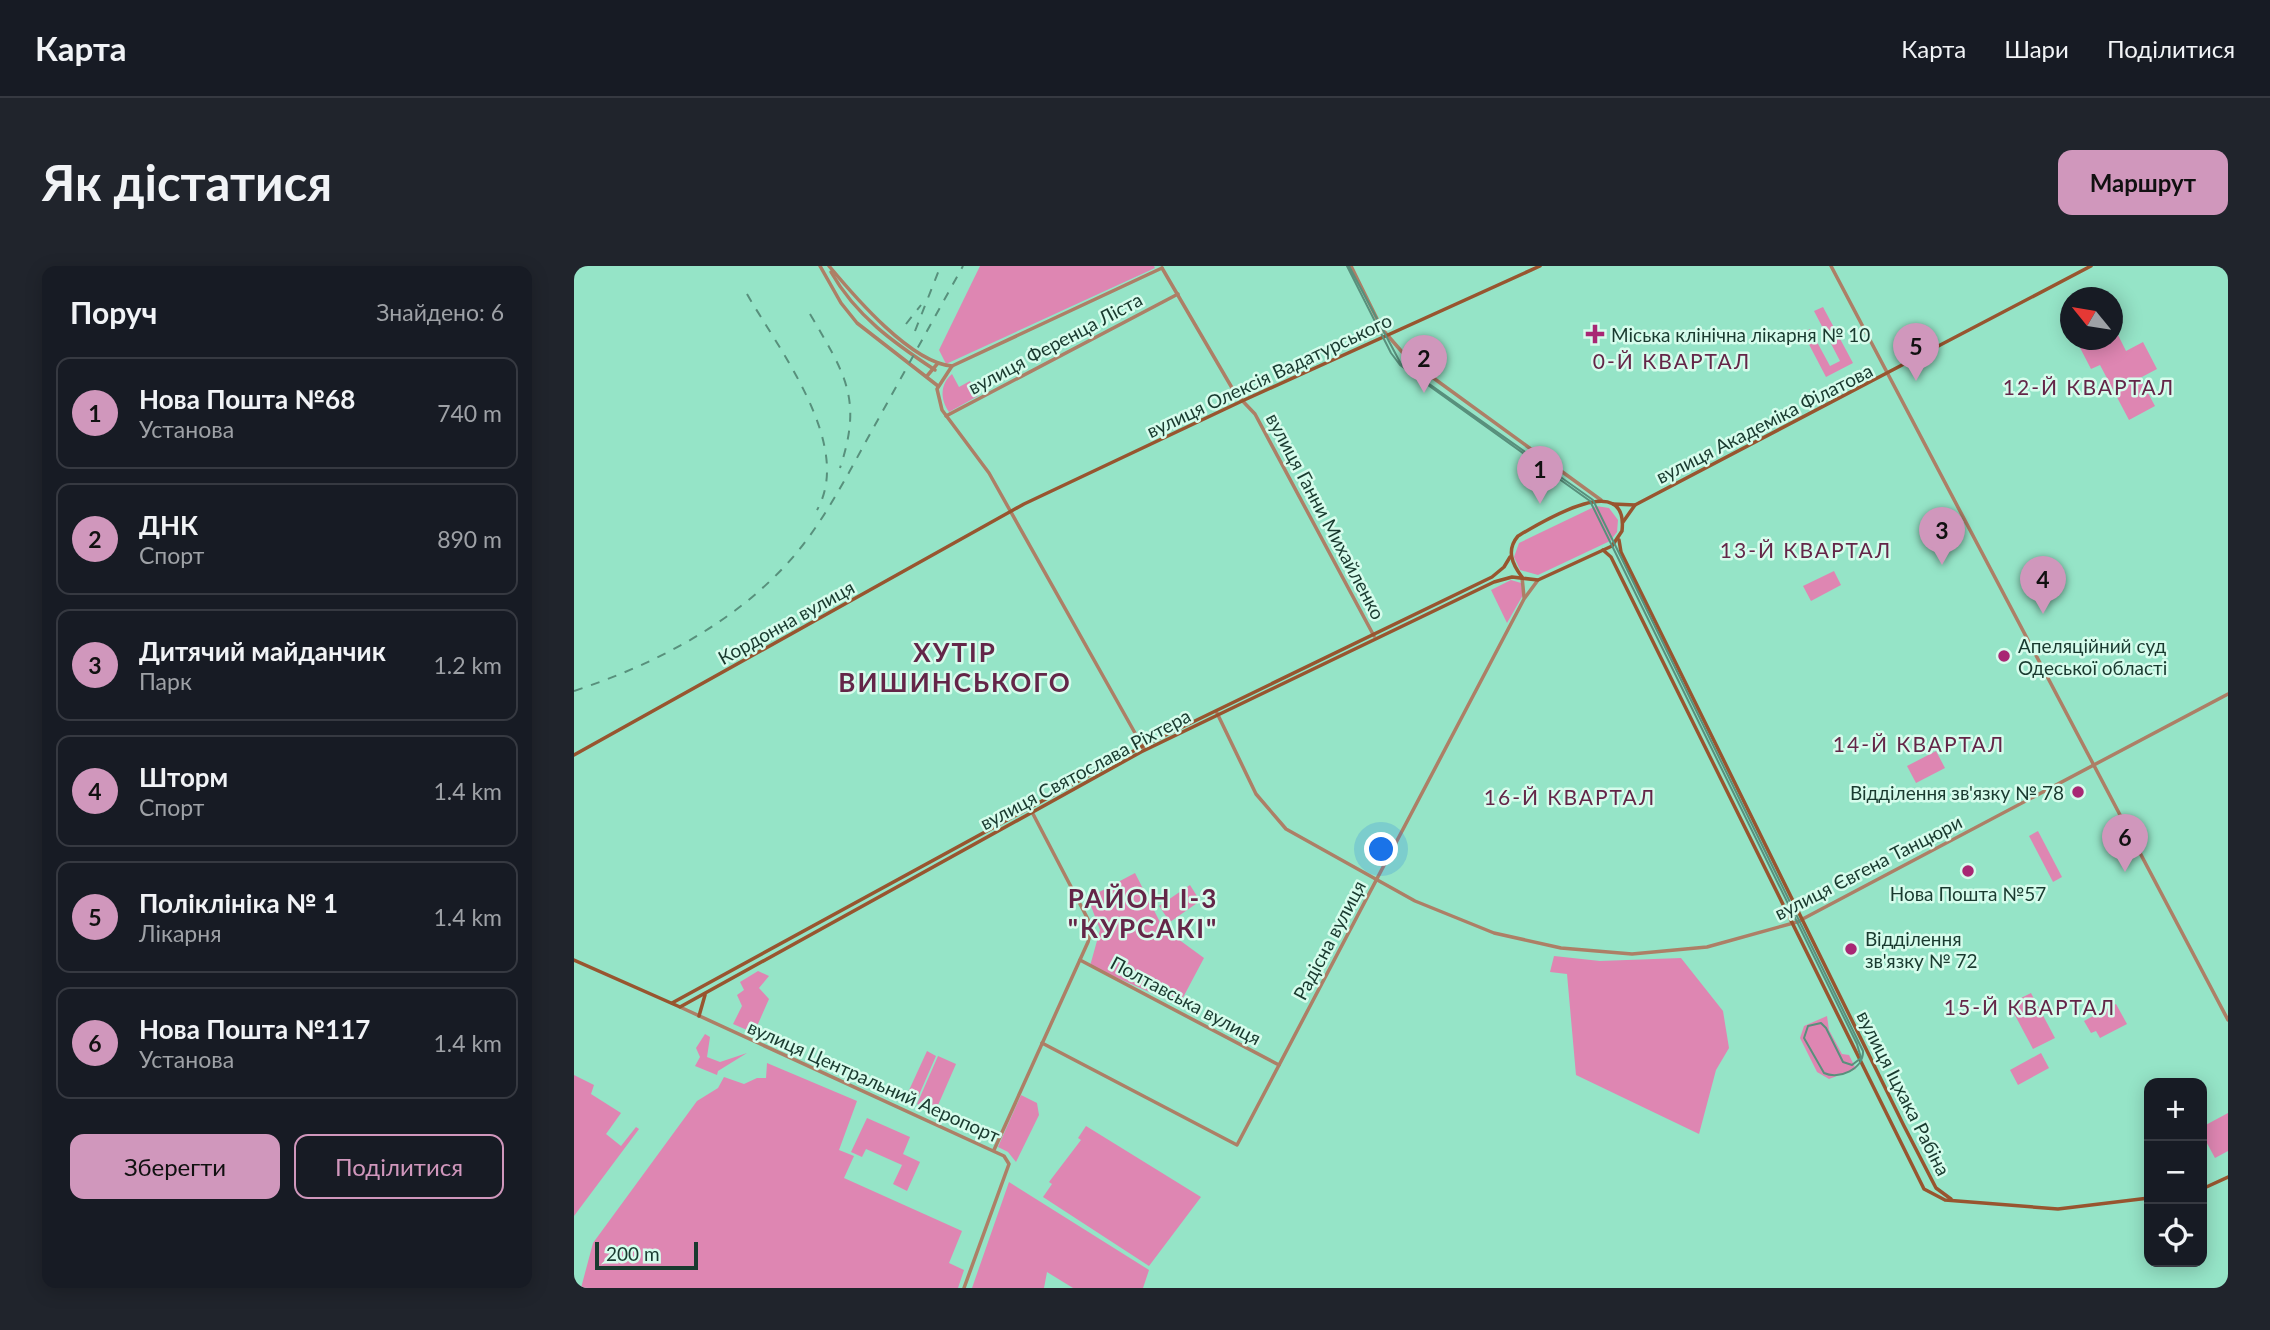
<!DOCTYPE html>
<html lang="uk">
<meta charset="utf-8">
<style>
:root{--surface:#171b24;--page:#20242c;--text:#f1f3f6;--muted:#9ea1a6;--line:#363941;--accent:#d097bc}
body{margin:0;font-family:Lato,sans-serif;background:var(--page);color:var(--text)}
.controls{position:absolute;right:21px;bottom:21px;display:grid;overflow:hidden;border-radius:14px;box-shadow:0 4px 18px #0003}
.controls button{width:63px;height:63px;display:grid;place-items:center;padding:0;border:0;border-bottom:2px solid var(--line);background:var(--surface);color:var(--text);font:35px sans-serif}
.compass{position:absolute;left:1486px;top:21px;width:63px;height:63px;border-radius:50%;background:var(--surface);box-shadow:0 4px 18px #0003;rotate:300deg}
.scale{position:absolute;left:21px;bottom:18px;width:103px;box-sizing:border-box;padding-left:7px;border:4px solid #193a2f;border-top:0;font-size:19px;line-height:24px;white-space:nowrap;color:#193a2f;-webkit-text-stroke:5px #d6fcec;paint-order:stroke}
.you{position:absolute;left:808px;top:584px;width:24px;height:24px;margin:-18px;border:5px solid #fff;border-radius:50%;background:#1a73e8;box-shadow:0 0 0 10px #1a73e833}
.badge{display:grid;place-items:center;width:46px;height:46px;border-radius:50%;background:var(--accent);color:#111;font-size:23px;font-weight:700}
.pin{position:absolute;translate:-50% -58px;filter:drop-shadow(0 2px 4px #0008)}
.pin::after{content:'';position:absolute;top:37px;width:24px;height:21px;background:inherit;clip-path:polygon(0 0,100% 0,50% 100%)}
.list{margin:0;padding:0;list-style:none}
h2{display:flex;justify-content:space-between;align-items:center;height:91px;margin:0;padding:0 28px;font-size:30px}
h2 small{font-size:23px;font-weight:400;color:var(--muted)}
.list li{display:grid;grid-template-columns:46px 1fr auto;gap:21px;align-items:center;box-sizing:border-box;height:112px;margin:0 14px 14px;padding:0 14px;border:2px solid var(--line);border-radius:14px}
.list b{display:block;font-size:26px;white-space:nowrap}
.list p{margin:0;font-size:23px;white-space:nowrap;color:var(--muted)}
.list em{font-size:23px;font-style:normal;color:var(--muted)}
.actions{display:flex;gap:14px;padding:21px 28px}
.actions a{flex:1;padding:16px 0;border:2px solid var(--accent);border-radius:14px;text-align:center;font-size:24px;color:var(--accent)}
.actions .main{background:var(--accent);color:#111}
.icon{flex:none;width:38px;height:38px;fill:none;stroke:currentColor;stroke-width:2;stroke-linecap:round;stroke-linejoin:round}
.map{position:relative;flex:none;width:1654px;height:1022px;overflow:hidden;border-radius:14px}
header{display:flex;align-items:center;gap:42px;box-sizing:border-box;height:98px;padding:0 35px;background:var(--surface);border-bottom:2px solid var(--line)}
header strong{font-size:33px}
nav{display:flex;gap:38px;margin-inline-start:auto;font-size:24px}
.intro{display:flex;align-items:center;justify-content:space-between;box-sizing:border-box;height:168px;padding:0 42px}
h1{margin:0;font-size:49px}
.button{padding:18px 32px;border-radius:14px;background:var(--accent);color:#111;font-size:24px;font-weight:700}
main{display:flex;gap:42px;padding:0 42px}
aside{flex:1;background:var(--surface);border-radius:14px;box-shadow:0 4px 18px #0003}
.map>svg:first-child{display:block}
.green{fill:#de86b2}
.lines{fill:none;stroke-linecap:round;stroke-linejoin:round}
.tertiary{stroke:#ad7f66;stroke-width:3.5}
.secondary{stroke:#98552f;stroke-width:3.5}
.tram{stroke:#58907c;stroke-width:2}
.rail{stroke:#58907c;stroke-width:2;stroke-dasharray:9 9;stroke-linecap:butt}
.poi-dot{fill:#a82774;stroke:#d6fcec;stroke-width:2.5}
.labels{text-anchor:middle;dominant-baseline:central;stroke-width:5;stroke-linejoin:round;paint-order:stroke}
.poi-label{font-size:19px;fill:#193a2f;stroke:#d6fcec;text-anchor:start}
.street-label{font-size:19px;fill:#193a2f;stroke:#d6fcec}
.neighbourhood-label{font-size:21px;letter-spacing:2px;fill:#642648;stroke:#d6fcec}
.district-label{font-size:26px;font-weight:bold;letter-spacing:2px;fill:#642648;stroke:#d6fcec}
</style>
<header>
<strong>Карта</strong>
<nav><a>Карта</a><a>Шари</a><a>Поділитися</a></nav>
</header>
<div class="intro"><h1>Як дістатися</h1><a class="button">Маршрут</a></div>
<main>
<aside>
<h2>Поруч<small>Знайдено: 6</small></h2>
<ul class="list">
<li><span class="badge">1</span><div><b>Нова Пошта №68</b><p>Установа</p></div><em>740 m</em></li>
<li><span class="badge">2</span><div><b>ДНК</b><p>Спорт</p></div><em>890 m</em></li>
<li><span class="badge">3</span><div><b>Дитячий майданчик</b><p>Парк</p></div><em>1.2 km</em></li>
<li><span class="badge">4</span><div><b>Шторм</b><p>Спорт</p></div><em>1.4 km</em></li>
<li><span class="badge">5</span><div><b>Поліклініка № 1</b><p>Лікарня</p></div><em>1.4 km</em></li>
<li><span class="badge">6</span><div><b>Нова Пошта №117</b><p>Установа</p></div><em>1.4 km</em></li>
</ul>
<div class="actions"><a class="main">Зберегти</a><a>Поділитися</a></div>
</aside>
<div class="map">
<svg width="1654" height="1022" viewBox="0 0 1654 1022">
<rect width="100%" height="100%" fill="#95e4c7"/>
<g class="green">
<polygon points="406,0 580,0 581,2 372,98 365,84"/>
<polygon points="1249,41 1279,97 1252,111 1229,67 1236,63 1256,100 1266,95 1240,45"/>
<polygon points="1539,59 1552,85 1569,76 1583,103 1566,112 1581,140 1555,154 1526,99 1517,103 1502,74 1538,74"/>
<path d="M378,108L385,121L396,115L404,130L375,146C366,133 366,118 378,108Z"/>
<polygon points="1022,240 1035,242 1044,254 1043,266 1036,275 964,309 946,304 940,291 945,277"/>
<polygon points="1260,305 1267,319 1237,335 1229,320"/>
<polygon points="937,314 947,317 949,329 933,357 917,324"/>
<polygon points="1362,485 1371,502 1342,517 1333,500"/>
<polygon points="1464,565 1488,611 1479,616 1455,570"/>
<polygon points="561,607 589,662 630,692 605,739 516,700 526,664 514,632"/>
<polygon points="616,619 626,635 596,656 585,640"/>
<polygon points="980,690 1026,695 1107,692 1149,745 1155,782 1142,804 1125,868 1002,809 993,708 976,706"/>
<polygon points="184,705 195,710 185,722 195,733 180,767 159,758 168,740 163,729 170,724 166,716"/>
<polygon points="1457,727 1481,772 1459,783 1435,738"/>
<polygon points="1542,738 1553,758 1526,772 1522,765 1517,767 1510,755"/>
<polygon points="1253,750 1255,764 1268,788 1275,789 1282,803 1255,813 1243,806 1226,772 1230,760"/>
<polygon points="131,768 136,771 133,791 146,796 173,787 144,805 143,809 121,800 126,791 122,782"/>
<polygon points="353,785 362,790 341,838 331,833"/>
<polygon points="1467,787 1475,802 1444,819 1436,804"/>
<polygon points="364,790 382,798 361,846 343,838"/>
<polygon points="193,797 283,835 265,884 280,890 270,912 388,965 375,997 390,1004 384,1022 7,1022 19,977 123,835 144,822 150,811 170,818 183,812 192,812"/>
<polygon points="0,809 20,819 17,828 47,847 32,868 47,880 62,861 65,863 0,950"/>
<polygon points="447,829 463,837 465,849 442,896 434,886 424,881"/>
<polygon points="1654,847 1654,885 1641,892 1628,868 1628,861"/>
<polygon points="293,852 336,871 329,888 346,896 333,925 319,918 328,899 292,883 288,891 277,886"/>
<polygon points="512,860 627,931 575,1000 469,931 478,918 475,916 507,874 504,872"/>
<polygon points="435,916 575,1004 569,1022 499,1022 473,1006 470,1022 398,1022"/>
</g>
<g class="lines">
<g class="tertiary">
<polyline points="246,0 267,37 283,57 364,120"/>
<path d="M255,0C280,30 337,97 378,100"/>
<polyline points="777,0 808,63 836,95 1027,234"/>
<polyline points="1257,0 1654,754"/>
<polyline points="588,2 661,127 681,148 800,370"/>
<path d="M257,6C282,50 320,77 361,104"/>
<polyline points="353,110 364,97"/>
<polyline points="372,150 604,28"/>
<polyline points="948,311 950,331"/>
<polyline points="643,447 682,528 712,563 841,635 920,667 987,682 1058,688 1133,681 1223,656 1654,428"/>
<polyline points="570,483 415,207 368,144 363,123 378,100 588,2"/>
<polyline points="506,694 705,799"/>
<polyline points="106,741 430,890 435,898 390,1022"/>
<polyline points="468,777 663,879 950,333 964,314"/>
<polyline points="420,884 514,676 518,661 458,546"/>
</g>
<g class="secondary">
<polyline points="1039,238 1061,239 1517,0"/>
<polyline points="1049,256 1061,239"/>
<polyline points="1045,274 1047,286 1330,860 1362,922 1377,933"/>
<polyline points="1029,284 1037,291 1350,923 1371,934 1484,943 1575,932"/>
<polyline points="0,489 450,238 668,135 966,0"/>
<path d="M0,694L106,741L567,486L920,316L938,311L964,314L1038,280L1048,265C1055,202 966,257 944,270C932,284 938,298 948,311"/>
<polyline points="98,737 565,482 918,311 930,301 936,291"/>
<polyline points="125,750 131,729"/>
<polyline points="1628,923 1654,911"/>
</g>
<path class="tram" d="M773,0L817,87L826,99L1016,235L1283,778L1287,792L1278,799L1269,796L1252,762L1247,757L1234,760L1230,772L1250,807C1265,814 1290,803 1289,785L1019,234L827,98L775,0"/>
<g class="rail">
<path d="M173,28C205,84 280,179 243,244"/>
<path d="M236,48C271,108 289,133 266,202"/>
<polyline points="332,58 347,39"/>
<polyline points="341,65 365,4"/>
<path d="M0,425C82,398 163,356 220,290C251,253 273,210 296,168C327,112 358,56 389,0"/>
</g>
</g>
<g class="poi-dot">
<path d="M1017.5 57.5h7v7h7v7h-7v7h-7v-7h-7v-7h7z"/>
<circle cx="1430" cy="390" r="7"/>
<circle cx="1504" cy="526" r="7"/>
<circle cx="1394" cy="605" r="7"/>
<circle cx="1277" cy="683" r="7"/>
</g>
<g class="labels">
<g class="poi-label">
<text x="1037" y="68">Міська клінічна лікарня № 10</text>
<text x="1444" y="379">Апеляційний суд<tspan x="1444" dy="22">Одеської області</tspan></text>
<text x="1490" y="526" text-anchor="end">Відділення зв'язку № 78</text>
<text x="1394" y="627" text-anchor="middle">Нова Пошта №57</text>
<text x="1291" y="672">Відділення<tspan x="1291" dy="22">зв'язку № 72</tspan></text>
</g>
<g class="street-label">
<text transform="translate(481 77) rotate(-28)">вулиця Ференца Ліста</text>
<text transform="translate(695 109) rotate(-25)">вулиця Олексія Вадатурського</text>
<text transform="translate(1190 157) rotate(-27)">вулиця Академіка Філатова</text>
<text transform="translate(752 250) rotate(62)">вулиця Ганни Михайленко</text>
<text transform="translate(212 356) rotate(-29)">Кордонна вулиця</text>
<text transform="translate(511 503) rotate(-28)">вулиця Святослава Ріхтера</text>
<text transform="translate(1294 601) rotate(-27)">вулиця Євгена Танцюри</text>
<text transform="translate(755 674) rotate(-62)">Радісна вулиця</text>
<text transform="translate(612 734) rotate(28)">Полтавська вулиця</text>
<text transform="translate(300 815) rotate(24)">вулиця Центральний Аеропорт</text>
<text transform="translate(1330 827) rotate(63)">вулиця Іцхака Рабіна</text>
</g>
<g class="neighbourhood-label">
<text x="1098" y="94">0-Й КВАРТАЛ</text>
<text x="1515" y="120">12-Й КВАРТАЛ</text>
<text x="1232" y="283">13-Й КВАРТАЛ</text>
<text x="1345" y="477">14-Й КВАРТАЛ</text>
<text x="996" y="530">16-Й КВАРТАЛ</text>
<text x="1456" y="740">15-Й КВАРТАЛ</text>
</g>
<g class="district-label">
<text x="381" y="386">ХУТІР<tspan x="381" dy="30">ВИШИНСЬКОГО</tspan></text>
<text x="569" y="632">РАЙОН І-3<tspan x="569" dy="30">"КУРСАКІ"</tspan></text>
</g>
</g>
</svg>
<div class="controls">
<button>+</button>
<button>−</button>
<button><svg class="icon" aria-label="locate" viewBox="0 0 24 24"><circle cx="12" cy="12" r="6"/><path d="M12 2v4M12 18v4M2 12h4M18 12h4"/></svg></button>
</div>
<svg class="compass" viewBox="-18 -18 36 36"><path d="M0-13l5 13h-10z" fill="#e53935"/><path d="M0 13l5-13h-10z" fill="#9ea1a6"/></svg>
<div class="scale">200 m</div>
<div class="you"></div>
<div class="pin badge" style="left:966px;top:238px">1</div>
<div class="pin badge" style="left:850px;top:127px">2</div>
<div class="pin badge" style="left:1368px;top:299px">3</div>
<div class="pin badge" style="left:1469px;top:348px">4</div>
<div class="pin badge" style="left:1342px;top:115px">5</div>
<div class="pin badge" style="left:1551px;top:606px">6</div>
</div>
</main>
